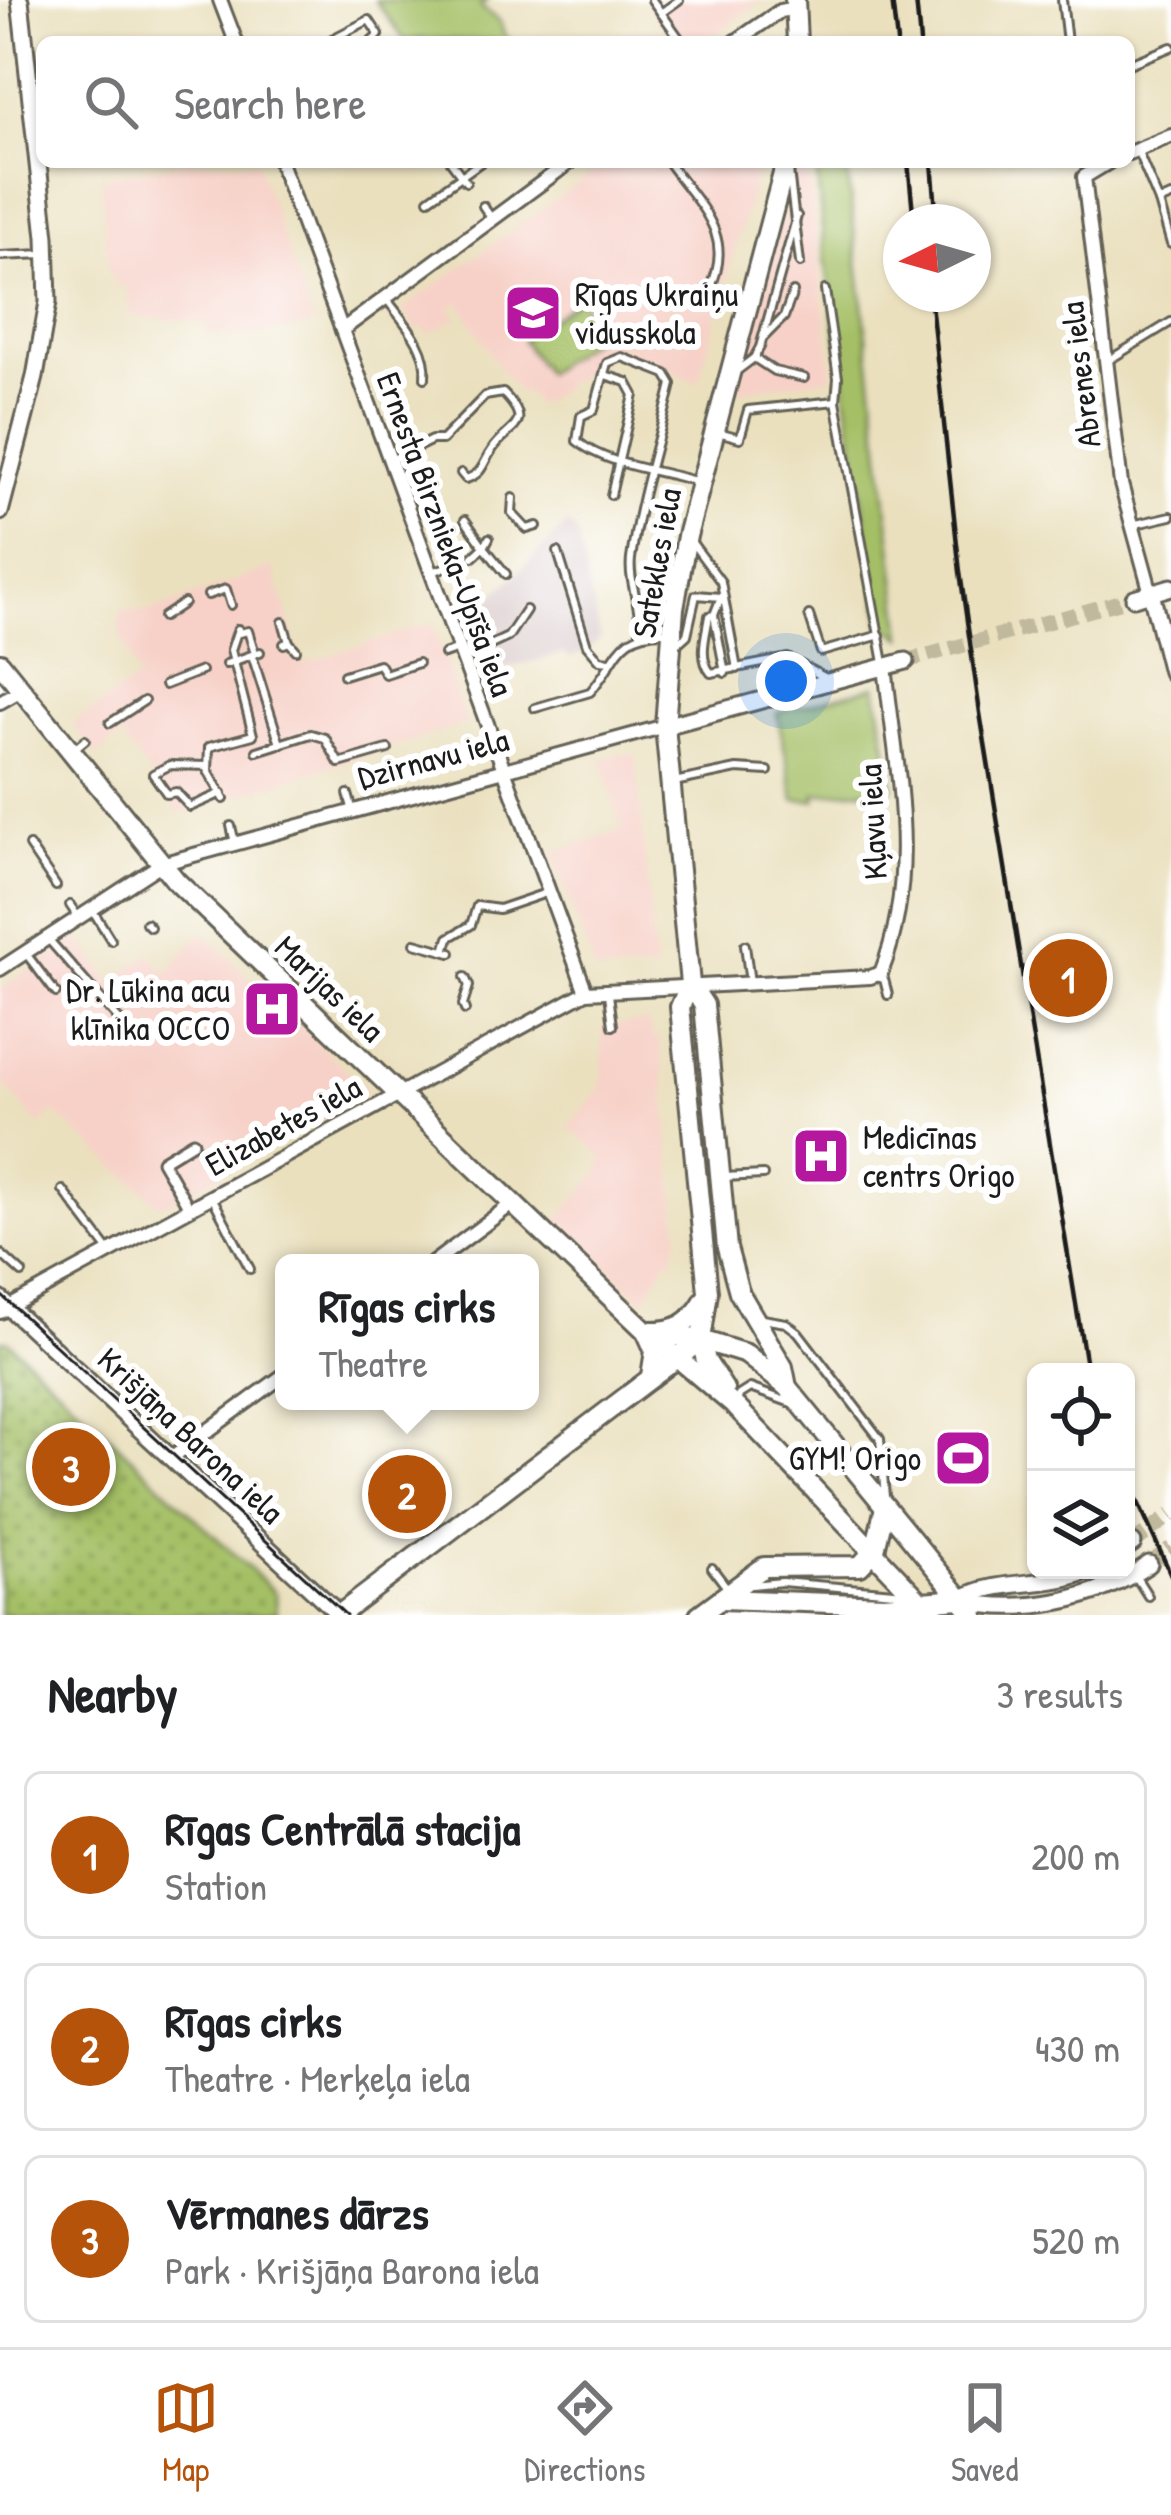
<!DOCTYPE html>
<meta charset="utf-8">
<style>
:root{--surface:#fff;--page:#f6f6f6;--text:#202124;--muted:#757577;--line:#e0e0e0;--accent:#b45309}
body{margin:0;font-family:"Patrick Hand",sans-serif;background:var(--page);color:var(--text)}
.controls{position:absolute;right:36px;bottom:36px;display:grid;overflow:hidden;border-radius:18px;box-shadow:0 3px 9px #0004}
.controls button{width:108px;height:108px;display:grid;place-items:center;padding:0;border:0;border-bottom:3px solid var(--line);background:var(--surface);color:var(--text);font:60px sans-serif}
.compass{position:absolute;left:883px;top:204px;width:108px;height:108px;border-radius:50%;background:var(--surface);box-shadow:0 3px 9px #0004;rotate:265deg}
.you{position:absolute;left:786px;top:681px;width:42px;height:42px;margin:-30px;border:9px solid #fff;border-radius:50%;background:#1a73e8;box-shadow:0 0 0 18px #1a73e833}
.badge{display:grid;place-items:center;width:78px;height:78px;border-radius:50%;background:var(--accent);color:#fff;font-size:39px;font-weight:700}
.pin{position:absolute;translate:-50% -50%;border:6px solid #fff;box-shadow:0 3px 12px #0006}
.popup{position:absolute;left:275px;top:1254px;width:264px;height:156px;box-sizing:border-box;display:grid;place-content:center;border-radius:18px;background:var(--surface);filter:drop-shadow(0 3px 9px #0005);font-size:39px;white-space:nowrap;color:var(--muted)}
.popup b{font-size:45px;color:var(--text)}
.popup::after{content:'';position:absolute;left:50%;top:100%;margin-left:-24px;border:24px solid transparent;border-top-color:var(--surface)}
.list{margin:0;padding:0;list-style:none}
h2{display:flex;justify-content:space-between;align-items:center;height:156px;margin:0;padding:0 48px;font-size:51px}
h2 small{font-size:39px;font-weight:400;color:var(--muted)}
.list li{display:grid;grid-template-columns:78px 1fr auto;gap:36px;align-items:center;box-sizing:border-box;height:168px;margin:0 24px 24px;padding:0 24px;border:3px solid var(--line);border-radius:18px}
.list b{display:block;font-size:45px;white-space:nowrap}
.list p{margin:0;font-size:39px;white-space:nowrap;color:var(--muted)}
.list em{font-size:39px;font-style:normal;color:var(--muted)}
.icon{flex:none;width:66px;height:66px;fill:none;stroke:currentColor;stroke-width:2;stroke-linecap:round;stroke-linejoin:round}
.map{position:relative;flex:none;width:1171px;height:1615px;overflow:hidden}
.search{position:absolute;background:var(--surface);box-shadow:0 3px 9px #0004;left:36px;right:36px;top:36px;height:132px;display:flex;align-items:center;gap:30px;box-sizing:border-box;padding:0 42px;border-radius:18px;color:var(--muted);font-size:45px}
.sheet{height:732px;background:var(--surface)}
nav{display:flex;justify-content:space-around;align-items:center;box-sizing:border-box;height:168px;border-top:3px solid var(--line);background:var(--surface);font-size:33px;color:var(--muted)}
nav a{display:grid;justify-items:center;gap:6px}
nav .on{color:var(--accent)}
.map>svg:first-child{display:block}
.built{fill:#f7d1c8}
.industrial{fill:#d2bfc0}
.green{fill:#a4bf65;stroke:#606e40;stroke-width:3}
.park{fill:url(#park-dots);stroke:#606e40;stroke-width:3}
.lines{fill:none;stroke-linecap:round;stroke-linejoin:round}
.tertiary-tunnel{stroke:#c1b99e;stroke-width:15;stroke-dasharray:15 8;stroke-linecap:butt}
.service-casing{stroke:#646155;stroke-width:12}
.pedestrian-casing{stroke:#646155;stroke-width:15}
.minor-casing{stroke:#646155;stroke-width:18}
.tertiary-casing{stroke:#646155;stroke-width:21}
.primary-casing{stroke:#646155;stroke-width:24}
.trunk-casing{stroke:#646155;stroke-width:24}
.service{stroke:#fff;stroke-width:6}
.pedestrian{stroke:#fff;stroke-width:9}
.minor{stroke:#fff;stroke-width:12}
.tertiary{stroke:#fff;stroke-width:15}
.primary{stroke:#fff;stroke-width:18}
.trunk{stroke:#fff;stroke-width:18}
.tram{stroke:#1c1c1c;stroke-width:3}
.rail{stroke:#1c1c1c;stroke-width:4.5}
.labels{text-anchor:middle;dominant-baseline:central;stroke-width:12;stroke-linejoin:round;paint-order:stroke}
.poi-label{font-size:33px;fill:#1c1c1c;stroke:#fff;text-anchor:start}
.street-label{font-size:33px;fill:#1c1c1c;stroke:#fff}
</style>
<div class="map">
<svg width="1171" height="1615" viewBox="0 0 1171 1615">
<defs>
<pattern id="park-dots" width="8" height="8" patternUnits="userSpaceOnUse" patternTransform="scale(3)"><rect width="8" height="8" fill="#a4bf65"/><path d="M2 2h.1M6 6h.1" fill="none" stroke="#859a52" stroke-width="1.8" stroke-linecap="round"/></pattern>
</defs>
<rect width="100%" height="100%" fill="#fff"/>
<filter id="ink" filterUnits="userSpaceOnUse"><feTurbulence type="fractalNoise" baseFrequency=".00833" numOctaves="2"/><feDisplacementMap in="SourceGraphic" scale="24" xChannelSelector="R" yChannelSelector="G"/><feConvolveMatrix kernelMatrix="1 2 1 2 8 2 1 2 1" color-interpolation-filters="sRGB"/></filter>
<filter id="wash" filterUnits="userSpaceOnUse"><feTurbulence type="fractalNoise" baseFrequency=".004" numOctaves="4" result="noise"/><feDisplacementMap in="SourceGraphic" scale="48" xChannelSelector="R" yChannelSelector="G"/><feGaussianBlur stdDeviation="2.7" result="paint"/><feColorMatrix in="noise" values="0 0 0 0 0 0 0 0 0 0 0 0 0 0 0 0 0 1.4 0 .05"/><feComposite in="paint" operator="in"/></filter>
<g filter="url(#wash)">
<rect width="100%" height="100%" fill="#eae0be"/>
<g class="built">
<polygon points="644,0 762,0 705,42 675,42"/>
<polygon points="189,162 257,162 314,325 249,335 207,333 204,322 130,316 127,286 115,286 114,277 109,277 101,178"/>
<polygon points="608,162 749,162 758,167 698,383 619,347 537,406 525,391 520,394 496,363 459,301 450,307 457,318 429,334 423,326 417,330 402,309"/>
<polygon points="797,162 807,162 833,377 736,391"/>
<polygon points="273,567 302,664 432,623 467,724 178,813 121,736 97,755 72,724 138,679 119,631 121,610 152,611"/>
<polygon points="632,753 636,756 655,970 596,973 552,852 622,830 601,758"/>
<polygon points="202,932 365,1088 365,1096 161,1206 53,1111 40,1126 0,1080 0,989 78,937 111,981 150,954 166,974"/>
<polygon points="648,1021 654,1038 660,1038 679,1236 672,1260 667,1260 644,1301 556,1221 601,1171 598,1168 605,1158 568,1127 602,1086 602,1027"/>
</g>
<polygon class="industrial" points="568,524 577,534 601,638 584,653 568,658 566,653 487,673 468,621"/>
<g class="green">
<polygon points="375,0 487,0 480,6 500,22 504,34 511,42 417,39 406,42"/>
<polygon points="816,162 846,162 903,637 882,624 825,259"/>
<polygon points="579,298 603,331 545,373 522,340"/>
<polygon points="876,686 894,788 816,794 816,800 795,800 777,713"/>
</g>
<polygon class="park" points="0,1340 8,1341 275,1593 276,1615 0,1615"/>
</g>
<g filter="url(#ink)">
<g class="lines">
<g class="tertiary-tunnel">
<polyline points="906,661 1134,598"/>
<polyline points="1133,1543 1171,1515"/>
<polyline points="1149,1564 1171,1548"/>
</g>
<g class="service-casing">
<g id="service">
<polyline points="652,0 682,42"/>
<polyline points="1062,0 1067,42"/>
<polyline points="661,13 679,0"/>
<polyline points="326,42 369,20 379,35 371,42"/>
<polyline points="1129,64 1171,47"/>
<polyline points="1137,150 1159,202 1171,197"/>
<polyline points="451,162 466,182"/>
<path d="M668,162C699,206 737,235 709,291"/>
<polyline points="789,171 800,263"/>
<polyline points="429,199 481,162"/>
<polyline points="1159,202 1171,244"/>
<polyline points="483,206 492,219"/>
<polyline points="0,256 44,254"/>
<polyline points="711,288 748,298"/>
<polyline points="825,290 838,378 836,401 884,663"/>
<path d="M388,301C405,323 429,349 425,378"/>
<polyline points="764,337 784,317 793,292"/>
<polyline points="754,358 774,371 804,378"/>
<polyline points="1109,360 1171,322"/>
<polyline points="738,370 754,358 760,347 797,216"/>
<polyline points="605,375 627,382 634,395 611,495"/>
<polyline points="718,432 740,438 748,410 836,401"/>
<path d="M393,459L432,440H442L485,396L503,393C536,427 508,425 492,450C482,464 484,473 466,479L461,473"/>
<polyline points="513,498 512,513 527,529 537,526"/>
<polyline points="465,520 484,547 489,538"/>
<polyline points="1136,524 1171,516"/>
<polyline points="693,544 721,582 737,669"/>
<polyline points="558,552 587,645 600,660 610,661"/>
<polyline points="473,557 484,547 506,574"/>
<polyline points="433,572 448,566"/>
<polyline points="208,595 226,589 231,605"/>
<path d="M721,597L714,615L709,616C706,635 698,658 711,673L788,658L828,679"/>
<polyline points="714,615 725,673"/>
<polyline points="809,615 821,652 880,635"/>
<polyline points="163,617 184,603"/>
<polyline points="283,622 289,642"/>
<polyline points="239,633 248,631 255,653"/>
<path d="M640,633C642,608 628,583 631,559C639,500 658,442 672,384L666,374L622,357L607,363L594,410L581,416L577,441C607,466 661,470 698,482"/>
<polyline points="284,644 289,642 296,650"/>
<polyline points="677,644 687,635 696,595 721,597"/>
<polyline points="444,654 458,649"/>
<polyline points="252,655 280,744"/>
<polyline points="465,657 508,637 526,610"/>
<polyline points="226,664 260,652"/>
<polyline points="344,675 379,664 385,674 418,663"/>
<polyline points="165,685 201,671"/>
<path d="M535,708L590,692C619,660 615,630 668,632"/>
<polyline points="110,723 144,701"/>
<polyline points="73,750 85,740"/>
<polyline points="257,751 311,734 325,738 339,763 388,749"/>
<polyline points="208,766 170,765 153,774 167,794 176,792 190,807 222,793"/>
<polyline points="674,782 737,769 768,771"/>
<polyline points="348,794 353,811"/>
<polyline points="224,799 208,771 209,747 253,735 231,650 238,629"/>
<polyline points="231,826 235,843"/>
<polyline points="29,846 56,886"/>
<polyline points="70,905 78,917"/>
<polyline points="93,911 111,940"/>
<polyline points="146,923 150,927"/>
<polyline points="49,940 119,1020"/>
<polyline points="415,943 451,953"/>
<polyline points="745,945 750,983"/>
<polyline points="445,951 449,938 471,925 477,906 499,909 549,892"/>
<polyline points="27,955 56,993"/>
<polyline points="465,977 469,986 463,1005 465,1010"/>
<polyline points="880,978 884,979 888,995"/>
<polyline points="609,994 613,1026"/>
<polyline points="724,1177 763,1175"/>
<polyline points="63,1190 109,1251"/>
<polyline points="213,1199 250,1269"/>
<polyline points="0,1253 22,1273"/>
<polyline points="762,1319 786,1323 798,1332 880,1439 885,1497"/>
<polyline points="737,1405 739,1395 750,1388 794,1404"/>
<polyline points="712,1568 728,1589"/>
<polyline points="1136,1577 1148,1596"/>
<polyline points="752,1585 782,1582 905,1593"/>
</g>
</g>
<g class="pedestrian-casing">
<polyline id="pedestrian" points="189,1208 162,1161 193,1142"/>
</g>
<g class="minor-casing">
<g id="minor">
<polyline points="220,0 236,42"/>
<polyline points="735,42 780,11 795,8"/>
<polyline points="1129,153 1171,136"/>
<polyline points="280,162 586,992"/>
<polyline points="1109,162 1084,177 1121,484 1151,593"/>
<polyline points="342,330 570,162"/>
<polyline points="0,702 21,690"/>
<polyline points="0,969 161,864 665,726"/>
<polyline points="433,1263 512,1204"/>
<path d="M0,1312L586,992L870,977L881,973C921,871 896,770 885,666"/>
<polyline points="172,1457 284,1375"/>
</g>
</g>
<g class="tertiary-casing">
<g id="tertiary">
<polyline points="0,512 35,377 48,302 46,237 20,0"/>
<polyline points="1151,593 1171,672"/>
<polyline points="1134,598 1171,587"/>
<polyline points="665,726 906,661"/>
<polyline points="0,1299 340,1615"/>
<polyline points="1126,1548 1133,1543"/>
<path d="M960,1599C1001,1577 1048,1589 1089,1570"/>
<path d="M963,1601C1024,1615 1097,1600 1149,1564"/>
</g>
</g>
<g class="primary-casing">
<g id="primary">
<polyline points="0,663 176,881 646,1331 737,1408 933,1615"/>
<polyline points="657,1333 701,1340 746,1354 787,1387 974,1615"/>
<polyline points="701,1340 706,1361 724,1389"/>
<polyline points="721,1599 885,1605 960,1599"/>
<polyline points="699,1615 764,1567 860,1566 875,1550 885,1507"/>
</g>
</g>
<g class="trunk-casing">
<g id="trunk">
<polyline points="795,0 797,42"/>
<polyline points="786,162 687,536 674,608 665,726 690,984 704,1005 727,1248 739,1292 783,1367 787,1387"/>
<path d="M651,1376L655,1351L646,1331C675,1332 691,1325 705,1299"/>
<polyline points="339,1615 701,1340 708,1292 680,1007 690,984"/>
</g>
</g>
<use href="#service" class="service"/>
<use href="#pedestrian" class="pedestrian"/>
<use href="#minor" class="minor"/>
<use href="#tertiary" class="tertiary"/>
<use href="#primary" class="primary"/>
<use href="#trunk" class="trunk"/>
<polyline class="tram" points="0,1294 346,1615"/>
<g class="rail">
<polyline points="892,0 897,42"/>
<polyline points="916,0 920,42"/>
<polyline points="908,162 914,222"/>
<polyline points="932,162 937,222"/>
<polyline points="930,294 960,572 980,713 1087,1372"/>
<polyline points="1126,1476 1171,1575"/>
</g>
</g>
</g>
<defs>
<g id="school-square" transform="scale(3)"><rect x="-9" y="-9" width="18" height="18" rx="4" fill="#b5179e" stroke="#fff"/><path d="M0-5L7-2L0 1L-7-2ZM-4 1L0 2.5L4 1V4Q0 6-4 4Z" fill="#fff"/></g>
<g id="hospital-square" transform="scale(3)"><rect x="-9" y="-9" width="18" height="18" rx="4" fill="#b5179e" stroke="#fff"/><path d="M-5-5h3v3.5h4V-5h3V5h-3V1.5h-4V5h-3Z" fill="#fff"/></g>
<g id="stadium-square" transform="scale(3)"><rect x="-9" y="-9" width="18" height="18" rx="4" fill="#b5179e" stroke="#fff"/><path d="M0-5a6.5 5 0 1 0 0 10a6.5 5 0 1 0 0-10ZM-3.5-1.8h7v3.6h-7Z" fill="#fff"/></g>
</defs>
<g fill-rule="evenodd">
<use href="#school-square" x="533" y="313"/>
<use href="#hospital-square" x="272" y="1009"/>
<use href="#hospital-square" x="821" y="1156"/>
<use href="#stadium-square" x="963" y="1458"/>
</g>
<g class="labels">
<g class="poi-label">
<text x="575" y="294">Rīgas Ukraiņu<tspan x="575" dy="38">vidusskola</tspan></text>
<text x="230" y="990" text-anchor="end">Dr. Lūkina acu<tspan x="230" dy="38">klīnika OCCO</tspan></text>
<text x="863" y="1137">Medicīnas<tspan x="863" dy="38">centrs Origo</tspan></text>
<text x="921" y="1458" text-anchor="end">GYM! Origo</text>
</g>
<g class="street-label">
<text transform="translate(1080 375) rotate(-97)">Abrenes iela</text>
<text transform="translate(446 534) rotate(70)">Ernesta Birznieka-Upīša iela</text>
<text transform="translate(656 563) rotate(-80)">Satekles iela</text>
<text transform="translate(433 758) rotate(-15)">Dzirnavu iela</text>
<text transform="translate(872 822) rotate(-93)">Kļavu iela</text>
<text transform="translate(330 988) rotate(44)">Marijas iela</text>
<text transform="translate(283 1125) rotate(-29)">Elizabetes iela</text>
<text transform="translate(191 1435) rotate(43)">Krišjāņa Barona iela</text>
</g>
</g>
</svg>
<div class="controls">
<button><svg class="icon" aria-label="locate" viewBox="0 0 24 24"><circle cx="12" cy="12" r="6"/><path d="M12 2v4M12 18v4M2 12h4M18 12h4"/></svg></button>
<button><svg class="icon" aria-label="layers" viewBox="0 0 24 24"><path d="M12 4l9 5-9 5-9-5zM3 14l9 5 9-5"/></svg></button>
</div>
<svg class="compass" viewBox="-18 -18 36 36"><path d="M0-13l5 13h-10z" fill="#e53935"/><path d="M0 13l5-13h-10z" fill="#757577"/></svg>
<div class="you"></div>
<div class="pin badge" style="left:1068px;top:978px">1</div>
<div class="pin badge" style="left:407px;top:1494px">2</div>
<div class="popup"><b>Rīgas cirks</b>Theatre</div>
<div class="pin badge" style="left:71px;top:1467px">3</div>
<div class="search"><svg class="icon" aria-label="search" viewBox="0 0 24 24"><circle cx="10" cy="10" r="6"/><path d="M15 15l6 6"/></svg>Search here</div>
</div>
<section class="sheet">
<h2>Nearby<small>3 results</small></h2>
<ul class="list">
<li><span class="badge">1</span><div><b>Rīgas Centrālā stacija</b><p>Station</p></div><em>200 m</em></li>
<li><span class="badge">2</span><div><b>Rīgas cirks</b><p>Theatre · Merķeļa iela</p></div><em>430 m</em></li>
<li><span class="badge">3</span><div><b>Vērmanes dārzs</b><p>Park · Krišjāņa Barona iela</p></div><em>520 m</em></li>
</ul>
</section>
<nav>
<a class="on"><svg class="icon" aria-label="map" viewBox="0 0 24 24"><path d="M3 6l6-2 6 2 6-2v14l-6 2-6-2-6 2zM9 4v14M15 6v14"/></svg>Map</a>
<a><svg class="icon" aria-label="directions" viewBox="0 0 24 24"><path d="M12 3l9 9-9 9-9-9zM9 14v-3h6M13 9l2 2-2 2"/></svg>Directions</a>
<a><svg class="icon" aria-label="saved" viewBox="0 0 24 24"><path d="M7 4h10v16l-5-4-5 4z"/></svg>Saved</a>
</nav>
